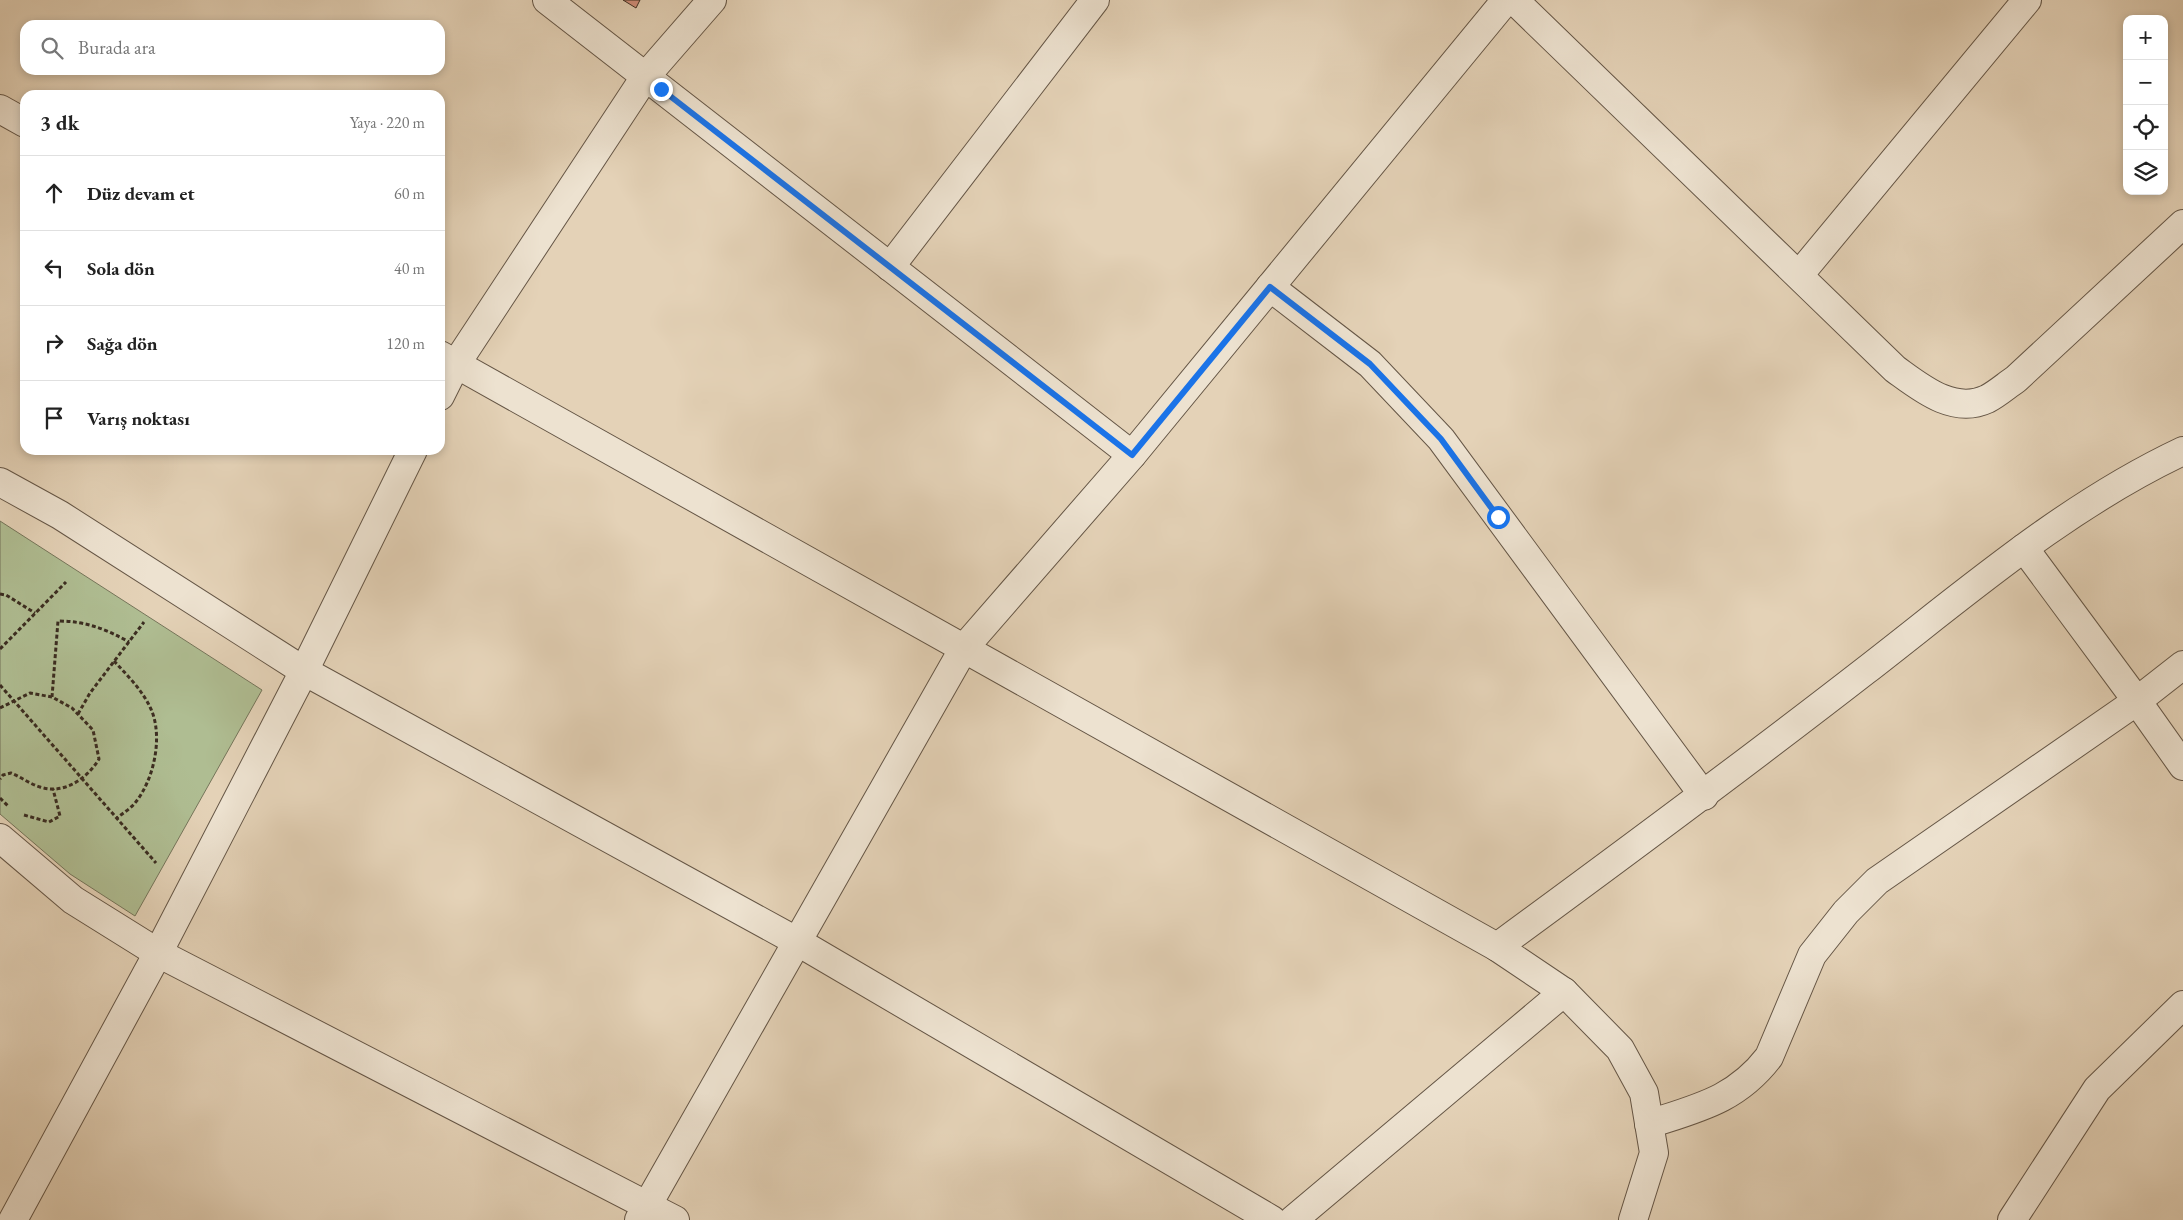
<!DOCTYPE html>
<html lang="tr">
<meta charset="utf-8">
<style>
:root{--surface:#fff;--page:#f6f6f6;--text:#222;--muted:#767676;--line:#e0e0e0}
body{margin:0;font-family:"EB Garamond",serif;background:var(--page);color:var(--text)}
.controls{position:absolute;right:15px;top:15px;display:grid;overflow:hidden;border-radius:10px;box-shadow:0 2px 8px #0003}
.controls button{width:45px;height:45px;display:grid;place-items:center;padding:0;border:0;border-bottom:1px solid var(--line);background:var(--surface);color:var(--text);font:25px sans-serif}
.stop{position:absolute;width:15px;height:15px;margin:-11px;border:4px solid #1a73e8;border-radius:50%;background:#fff}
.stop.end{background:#1a73e8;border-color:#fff;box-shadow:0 1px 5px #0008}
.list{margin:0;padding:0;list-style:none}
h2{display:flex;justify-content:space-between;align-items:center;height:65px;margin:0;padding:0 20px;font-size:21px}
h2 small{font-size:16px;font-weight:400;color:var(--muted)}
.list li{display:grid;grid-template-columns:32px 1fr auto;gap:15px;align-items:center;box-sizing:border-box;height:75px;padding:0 20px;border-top:1px solid var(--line)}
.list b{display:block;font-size:19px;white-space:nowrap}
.list em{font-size:16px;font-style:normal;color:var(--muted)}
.icon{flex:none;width:28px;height:28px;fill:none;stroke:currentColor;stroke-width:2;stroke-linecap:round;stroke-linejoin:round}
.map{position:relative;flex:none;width:2183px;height:1220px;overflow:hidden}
.search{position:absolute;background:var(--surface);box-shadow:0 2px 8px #0003;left:20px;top:20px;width:425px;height:55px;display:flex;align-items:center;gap:12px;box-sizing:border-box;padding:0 18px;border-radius:15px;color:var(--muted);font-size:19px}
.panel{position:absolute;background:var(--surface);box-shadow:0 2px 8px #0003;left:20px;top:90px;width:425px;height:365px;border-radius:15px}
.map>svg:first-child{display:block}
.green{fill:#afbd92;stroke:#75755a}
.building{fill:#d3907d;stroke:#3b2d21}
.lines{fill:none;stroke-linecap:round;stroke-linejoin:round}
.minor-casing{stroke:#655646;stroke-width:30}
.path{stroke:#3b2d21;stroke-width:3;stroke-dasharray:4 2.5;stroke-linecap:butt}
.minor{stroke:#ede2d0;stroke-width:28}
.route{stroke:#1a73e8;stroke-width:6}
</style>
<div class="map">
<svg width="2183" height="1220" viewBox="0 0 2183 1220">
<rect width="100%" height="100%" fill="#e4d2b7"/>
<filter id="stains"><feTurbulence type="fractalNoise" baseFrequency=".004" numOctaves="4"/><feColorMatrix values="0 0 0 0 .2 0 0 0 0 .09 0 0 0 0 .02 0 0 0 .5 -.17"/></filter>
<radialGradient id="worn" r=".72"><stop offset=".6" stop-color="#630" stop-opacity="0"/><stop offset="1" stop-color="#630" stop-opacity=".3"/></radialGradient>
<polygon class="green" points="0,521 262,690 135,916 70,874 0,814"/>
<polygon class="building" points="623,0 640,0 636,8"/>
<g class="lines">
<g class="minor-casing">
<g id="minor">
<polyline points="547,0 1132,455"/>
<path d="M1514,0L1895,369C1920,387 1953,415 1987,399C1997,394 2007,385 2016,379L2183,224"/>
<polyline points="0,109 25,123"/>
<polyline points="890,267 1095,0"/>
<polyline points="1799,275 2027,0"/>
<polyline points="1270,287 1370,364 1441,439 1704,796"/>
<polyline points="440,355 1497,947 1564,992 1620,1049 1644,1093 1654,1153 1633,1220"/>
<polyline points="440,396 456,364 645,77 712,0"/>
<polyline points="0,482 60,515 304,671 798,942 1272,1220"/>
<polyline points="2024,548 2137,701 2183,665"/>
<polyline points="0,838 73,900 158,953 675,1220"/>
<path d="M1497,947C1621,856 1744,765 1865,671C1967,592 2066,506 2183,451"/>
<path d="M1649,1124C1698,1108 1736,1100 1769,1057L1812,955L1846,912L1877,881L2137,701L2183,766"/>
<polyline points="13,1220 158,953 304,671 413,450"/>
<polyline points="639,1220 964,648 1132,455 1506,0"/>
<polyline points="1293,1220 1564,992"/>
<polyline points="2012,1220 2097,1089 2183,1005"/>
</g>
</g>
<g class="path">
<polyline points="0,594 6,595 35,613"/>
<polyline points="0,649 66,582"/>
<path d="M114,661C127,675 142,690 150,707C164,735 154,780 135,803C130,809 123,813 117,818"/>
<polyline points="0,685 156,863"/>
<path d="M52,697L58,621C85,621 106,629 129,642"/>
<path d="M0,708L30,693L52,697L72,708L93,730L99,759C87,779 63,795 40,787C30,784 21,777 11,773L3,775L0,779"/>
<polyline points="78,714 90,693 144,622"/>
<polyline points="0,798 8,806"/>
<polyline points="24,815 49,822 60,816 53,789"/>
</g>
<use href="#minor" class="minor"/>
</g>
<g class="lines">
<polyline class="route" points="661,89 1132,455 1270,287 1370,364 1441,439 1498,517"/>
</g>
<rect width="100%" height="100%" filter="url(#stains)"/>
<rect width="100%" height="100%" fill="url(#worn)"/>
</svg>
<div class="controls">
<button>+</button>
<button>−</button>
<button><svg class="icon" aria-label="locate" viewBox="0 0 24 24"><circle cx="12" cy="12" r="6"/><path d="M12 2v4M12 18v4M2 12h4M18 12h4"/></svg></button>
<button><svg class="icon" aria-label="layers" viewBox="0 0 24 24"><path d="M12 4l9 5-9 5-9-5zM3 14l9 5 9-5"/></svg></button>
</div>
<div class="stop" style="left:1498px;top:517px"></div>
<div class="stop end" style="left:661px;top:89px"></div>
<div class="search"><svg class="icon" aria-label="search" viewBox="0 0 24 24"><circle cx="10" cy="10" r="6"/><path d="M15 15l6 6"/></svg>Burada ara</div>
<section class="panel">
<h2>3 dk<small>Yaya · 220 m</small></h2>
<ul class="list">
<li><svg class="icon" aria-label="ahead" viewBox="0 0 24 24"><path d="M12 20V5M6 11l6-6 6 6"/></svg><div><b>Düz devam et</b></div><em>60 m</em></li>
<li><svg class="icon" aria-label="left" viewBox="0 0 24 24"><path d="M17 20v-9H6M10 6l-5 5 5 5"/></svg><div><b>Sola dön</b></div><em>40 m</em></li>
<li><svg class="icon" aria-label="right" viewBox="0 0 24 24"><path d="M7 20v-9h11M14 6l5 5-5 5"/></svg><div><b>Sağa dön</b></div><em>120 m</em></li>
<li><svg class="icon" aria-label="arrive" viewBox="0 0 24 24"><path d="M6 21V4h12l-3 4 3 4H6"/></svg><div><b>Varış noktası</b></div></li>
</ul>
</section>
</div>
